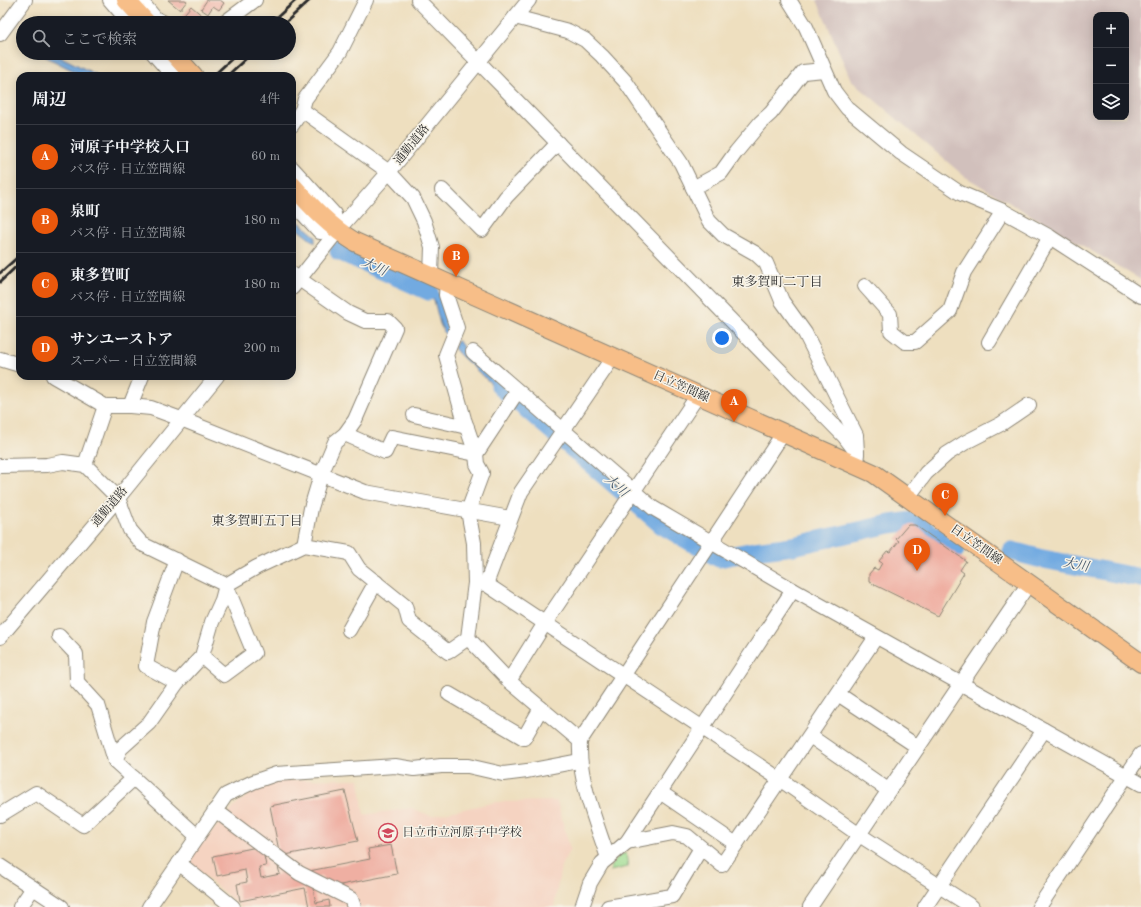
<!DOCTYPE html>
<html lang="ja">
<meta charset="utf-8">
<style>
:root{--surface:#171b24;--page:#20242c;--text:#f1f3f6;--muted:#9ea1a6;--line:#363941;--accent:#ea580c}
body{margin:0;font-family:"Old Standard TT","Noto Serif JP",serif;background:var(--page);color:var(--text)}
.controls{position:absolute;right:12px;top:12px;display:grid;overflow:hidden;border-radius:8px;box-shadow:0 2px 10px #0003}
.controls button{width:36px;height:36px;display:grid;place-items:center;padding:0;border:0;border-bottom:1px solid var(--line);background:var(--surface);color:var(--text);font:20px sans-serif}
.you{position:absolute;left:722px;top:338px;width:14px;height:14px;margin:-10px;border:3px solid #fff;border-radius:50%;background:#1a73e8;box-shadow:0 0 0 6px #1a73e833}
.badge{display:grid;place-items:center;width:26px;height:26px;border-radius:50%;background:var(--accent);color:#fff;font-size:13px;font-weight:700}
.pin{position:absolute;translate:-50% -33px;filter:drop-shadow(0 1px 2px #0008)}
.pin::after{content:'';position:absolute;top:21px;width:14px;height:12px;background:inherit;clip-path:polygon(0 0,100% 0,50% 100%)}
.list{margin:0;padding:0;list-style:none}
h2{display:flex;justify-content:space-between;align-items:center;height:52px;margin:0;padding:0 16px;font-size:17px}
h2 small{font-size:13px;font-weight:400;color:var(--muted)}
.list li{display:grid;grid-template-columns:26px 1fr auto;gap:12px;align-items:center;box-sizing:border-box;height:64px;padding:0 16px;border-top:1px solid var(--line)}
.list b{display:block;font-size:15px;white-space:nowrap}
.list p{margin:0;font-size:13px;white-space:nowrap;color:var(--muted)}
.list em{font-size:13px;font-style:normal;color:var(--muted)}
.icon{flex:none;width:22px;height:22px;fill:none;stroke:currentColor;stroke-width:2;stroke-linecap:round;stroke-linejoin:round}
.map{position:relative;flex:none;width:1141px;height:907px;overflow:hidden}
.search{position:absolute;background:var(--surface);box-shadow:0 2px 10px #0003;left:16px;top:16px;width:280px;height:44px;display:flex;align-items:center;gap:10px;box-sizing:border-box;padding:0 14px;border-radius:22px;color:var(--muted);font-size:15px}
.panel{position:absolute;background:var(--surface);box-shadow:0 2px 10px #0003;left:16px;top:72px;width:280px;height:308px;border-radius:12px}
.map>svg:first-child{display:block}
.built{fill:#f5d3c1}
.industrial{fill:#d1c0bc;fill-rule:evenodd}
.green{fill:#9fdd92;stroke:#65845e}
.water{fill:#72aae1;stroke:#4e6a86}
.lines{fill:none;stroke-linecap:round;stroke-linejoin:round}
.river{stroke:#72aae1;stroke-width:19}
.building{fill:#efafa2}
.minor-casing{stroke:#8c8575;stroke-width:16}
.major-casing{stroke:#8c8575;stroke-width:20}
.minor{stroke:#fff;stroke-width:14}
.major{stroke:#f7be88;stroke-width:18}
.rail{stroke:#2b2b2b;stroke-width:3}
.labels{text-anchor:middle;dominant-baseline:central;stroke-width:3;stroke-linejoin:round;paint-order:stroke}
.street-label{font-size:12px;fill:#2b2b2b;stroke:#f7f3e8}
.poi-label{font-size:12px;fill:#2b2b2b;stroke:#f7f3e8;text-anchor:start}
.water-label{font-size:13px;font-style:italic;fill:#44576b;stroke:#f7f3e8}
.neighbourhood-label{font-size:13px;fill:#2b2b2b;stroke:#f7f3e8}
</style>
<div class="map">
<svg width="1141" height="907" viewBox="0 0 1141 907">
<rect width="100%" height="100%" fill="#f7f3e8"/>
<filter id="ink" filterUnits="userSpaceOnUse"><feTurbulence type="fractalNoise" baseFrequency=".025" numOctaves="2"/><feDisplacementMap in="SourceGraphic" scale="8" xChannelSelector="R" yChannelSelector="G"/><feConvolveMatrix kernelMatrix="1 2 1 2 8 2 1 2 1" color-interpolation-filters="sRGB"/></filter>
<filter id="wash" filterUnits="userSpaceOnUse"><feTurbulence type="fractalNoise" baseFrequency=".012" numOctaves="4" result="noise"/><feDisplacementMap in="SourceGraphic" scale="16" xChannelSelector="R" yChannelSelector="G"/><feGaussianBlur stdDeviation="0.9" result="paint"/><feColorMatrix in="noise" values="0 0 0 0 0 0 0 0 0 0 0 0 0 0 0 0 0 1.4 0 .05"/><feComposite in="paint" operator="in"/></filter>
<g filter="url(#wash)">
<rect width="100%" height="100%" fill="#eedfbf"/>
<polygon class="built" points="359,779 364,815 411,808 431,816 496,802 557,801 570,849 561,866 554,907 241,907 186,860 239,802 270,780"/>
<path class="industrial" d="M817,0H1141V280L964,176L851,80ZM1096,15H1126V117H1096Z"/>
<path class="green" d="M626,853L628,867L610,871C613,861 616,856 626,853Z"/>
<g class="water">
<polygon points="38,53 53,53 99,76 84,76"/>
<polygon points="292,216 315,236 315,243 292,225"/>
<polygon points="340,249 401,275 398,282 337,255"/>
<polygon points="406,278 439,293 452,331 448,340 440,324 434,300 404,283"/>
<polygon points="458,340 465,350 512,393 508,399 459,354 454,348"/>
</g>
<g class="lines">
<g class="river">
<polyline points="339,251 429,291"/>
<polyline points="500,386 662,525 719,558 754,551 793,546 890,524 913,521 955,550"/>
<polyline points="1012,551 1038,558 1141,578"/>
</g>
</g>
<g id="blocks">
<g class="building">
<polygon points="168,0 185,0 187,1 180,10"/>
<polygon points="207,0 220,0 224,3 219,10 213,6 208,14 201,9"/>
<polygon points="191,6 205,18 201,23 193,19 190,23 182,23 179,20"/>
<polygon points="908,525 915,525 966,561 960,570 964,573 938,616 869,582 869,574 874,568 878,570 882,563 879,561 887,551 890,552 899,541 896,539"/>
<polygon points="345,791 358,841 280,856 270,806"/>
<polygon points="391,845 397,874 325,888 322,876 311,879 316,903 329,900 330,907 309,907 305,888 240,901 237,884 247,882 245,870 217,876 213,856 262,846 266,866 259,867 261,878 280,874 278,867 290,865 304,872 370,859 368,849"/>
</g>
</g>
</g>
<g filter="url(#ink)">
<use href="#blocks" fill-opacity="0" stroke="#8c8575" stroke-width="1"/>
<g class="lines">
<g class="minor-casing">
<g id="minor">
<polyline points="110,0 130,23"/>
<polyline points="140,0 155,18 164,23"/>
<polyline points="418,0 844,436 857,453 856,464"/>
<polyline points="789,0 806,27 834,91 847,108 901,153 960,193 1003,211 1050,237 1141,296"/>
<polyline points="515,17 568,31 585,40 602,56 625,81 681,163 709,221 723,235 755,253 766,263 782,301 805,333 856,435 857,453"/>
<polyline points="224,23 255,0"/>
<polyline points="0,34 25,0"/>
<polyline points="153,53 173,76"/>
<polyline points="302,110 389,172 413,198 424,221 432,247 431,275"/>
<polyline points="292,125 302,110 305,99 340,52 366,0"/>
<polyline points="292,168 334,214 337,231"/>
<polyline points="693,188 721,173 736,152 760,123 771,113 803,72 824,70"/>
<polyline points="442,190 482,230 506,197 558,143"/>
<polyline points="292,202 320,232 337,231"/>
<polyline points="292,274 348,313 365,321 388,321 395,328 355,420 345,434 335,442 321,475 311,508 304,545"/>
<polyline points="865,286 890,314 891,331 905,342 915,342 950,311 964,272 1003,211"/>
<polyline points="292,288 343,224 389,172 529,0"/>
<polyline points="989,342 1050,237"/>
<polyline points="473,352 653,508 793,590 1141,784"/>
<polyline points="0,359 20,365"/>
<polyline points="53,376 105,406 130,406 142,376"/>
<polyline points="130,406 151,408 181,419 365,492 510,518"/>
<polyline points="414,415 467,427"/>
<polyline points="345,434 385,452 392,437 476,454 517,392"/>
<polyline points="85,465 105,406"/>
<polyline points="0,466 47,465 63,462 85,465 118,498 130,530 142,544 226,585 254,653 224,675 202,656"/>
<polyline points="908,497 926,473 947,454 966,442 1001,424 1029,405"/>
<polyline points="177,560 154,622 146,666 177,683"/>
<polyline points="475,583 486,584 781,780 858,834 972,907"/>
<polyline points="486,584 521,492 613,357"/>
<polyline points="349,630 376,582"/>
<polyline points="59,636 76,654 77,682 98,705 115,761 197,836"/>
<polyline points="0,637 118,498 217,376"/>
<polyline points="468,638 509,681 580,741"/>
<polyline points="509,681 545,623 698,395"/>
<polyline points="449,694 524,738 541,708"/>
<polyline points="838,694 918,747"/>
<polyline points="810,736 888,790"/>
<polyline points="115,761 120,749 149,723 177,683 202,656 212,622 222,600 226,585 257,567 304,545 349,553 359,569 405,606 409,621 448,652 468,638 475,583 474,543 468,511 482,473 477,464 476,454 464,419 446,355 457,328 446,295 447,282"/>
<polyline points="660,792 736,844"/>
<polyline points="215,810 299,873 351,899 354,907"/>
<polyline points="0,815 36,793 83,825 134,778"/>
<polyline points="627,842 673,833 687,836 722,865 876,637"/>
<path d="M608,858C596,821 578,780 580,741L784,432"/>
<polyline points="179,863 233,907"/>
<polyline points="0,866 62,907"/>
<polyline points="20,907 33,888"/>
<polyline points="149,907 226,795 253,782 276,774 395,766 414,769 441,766 468,766 503,774 527,771 579,761"/>
<polyline points="582,907 590,883 602,863 627,842 793,590"/>
<polyline points="608,907 672,896 701,848"/>
<polyline points="810,907 1029,583"/>
<polyline points="925,907 1044,730"/>
<polyline points="1039,907 1141,754"/>
</g>
</g>
<g class="major-casing">
<g id="major">
<polyline points="126,0 147,23"/>
<polyline points="173,53 194,76"/>
<path d="M292,185C311,206 330,227 355,242L873,473L1141,663"/>
</g>
</g>
<use href="#minor" class="minor"/>
<use href="#major" class="major"/>
<g class="rail">
<polyline points="271,23 296,0"/>
<polyline points="285,23 310,0"/>
<polyline points="213,76 238,53"/>
<polyline points="227,76 252,53"/>
<polyline points="0,273 20,255"/>
<polyline points="0,282 20,263"/>
</g>
</g>
</g>
<defs>
<g id="school-ring" transform="scale(1)"><circle r="9.5" fill="#f7f3e8" stroke="#d1495b" stroke-width="1.5"/><path d="M0-5L7-2L0 1L-7-2ZM-4 1L0 2.5L4 1V4Q0 6-4 4Z" fill="#d1495b"/></g>
</defs>
<g fill-rule="evenodd">
<use href="#school-ring" x="388" y="833"/>
</g>
<g class="labels">
<g class="street-label">
<text transform="translate(412 145) rotate(-51)">通勤道路</text>
<text transform="translate(681 387) rotate(24)">日立笠間線</text>
<text transform="translate(110 507) rotate(-50)">通勤道路</text>
<text transform="translate(976 545) rotate(35)">日立笠間線</text>
</g>
<g class="poi-label">
<text x="402" y="833">日立市立河原子中学校</text>
</g>
<g class="water-label">
<text transform="translate(374 267) rotate(24)">大川</text>
<text transform="translate(616 486) rotate(41)">大川</text>
<text transform="translate(1076 565) rotate(11)">大川</text>
</g>
<g class="neighbourhood-label">
<text x="777" y="282">東多賀町二丁目</text>
<text x="257" y="521">東多賀町五丁目</text>
</g>
</g>
</svg>
<div class="controls">
<button>+</button>
<button>−</button>
<button><svg class="icon" aria-label="layers" viewBox="0 0 24 24"><path d="M12 4l9 5-9 5-9-5zM3 14l9 5 9-5"/></svg></button>
</div>
<div class="you"></div>
<div class="pin badge" style="left:734px;top:422px">A</div>
<div class="pin badge" style="left:456px;top:277px">B</div>
<div class="pin badge" style="left:945px;top:516px">C</div>
<div class="pin badge" style="left:917px;top:571px">D</div>
<div class="search"><svg class="icon" aria-label="search" viewBox="0 0 24 24"><circle cx="10" cy="10" r="6"/><path d="M15 15l6 6"/></svg>ここで検索</div>
<section class="panel">
<h2>周辺<small>4件</small></h2>
<ul class="list">
<li><span class="badge">A</span><div><b>河原子中学校入口</b><p>バス停 · 日立笠間線</p></div><em>60 m</em></li>
<li><span class="badge">B</span><div><b>泉町</b><p>バス停 · 日立笠間線</p></div><em>180 m</em></li>
<li><span class="badge">C</span><div><b>東多賀町</b><p>バス停 · 日立笠間線</p></div><em>180 m</em></li>
<li><span class="badge">D</span><div><b>サンユーストア</b><p>スーパー · 日立笠間線</p></div><em>200 m</em></li>
</ul>
</section>
</div>
